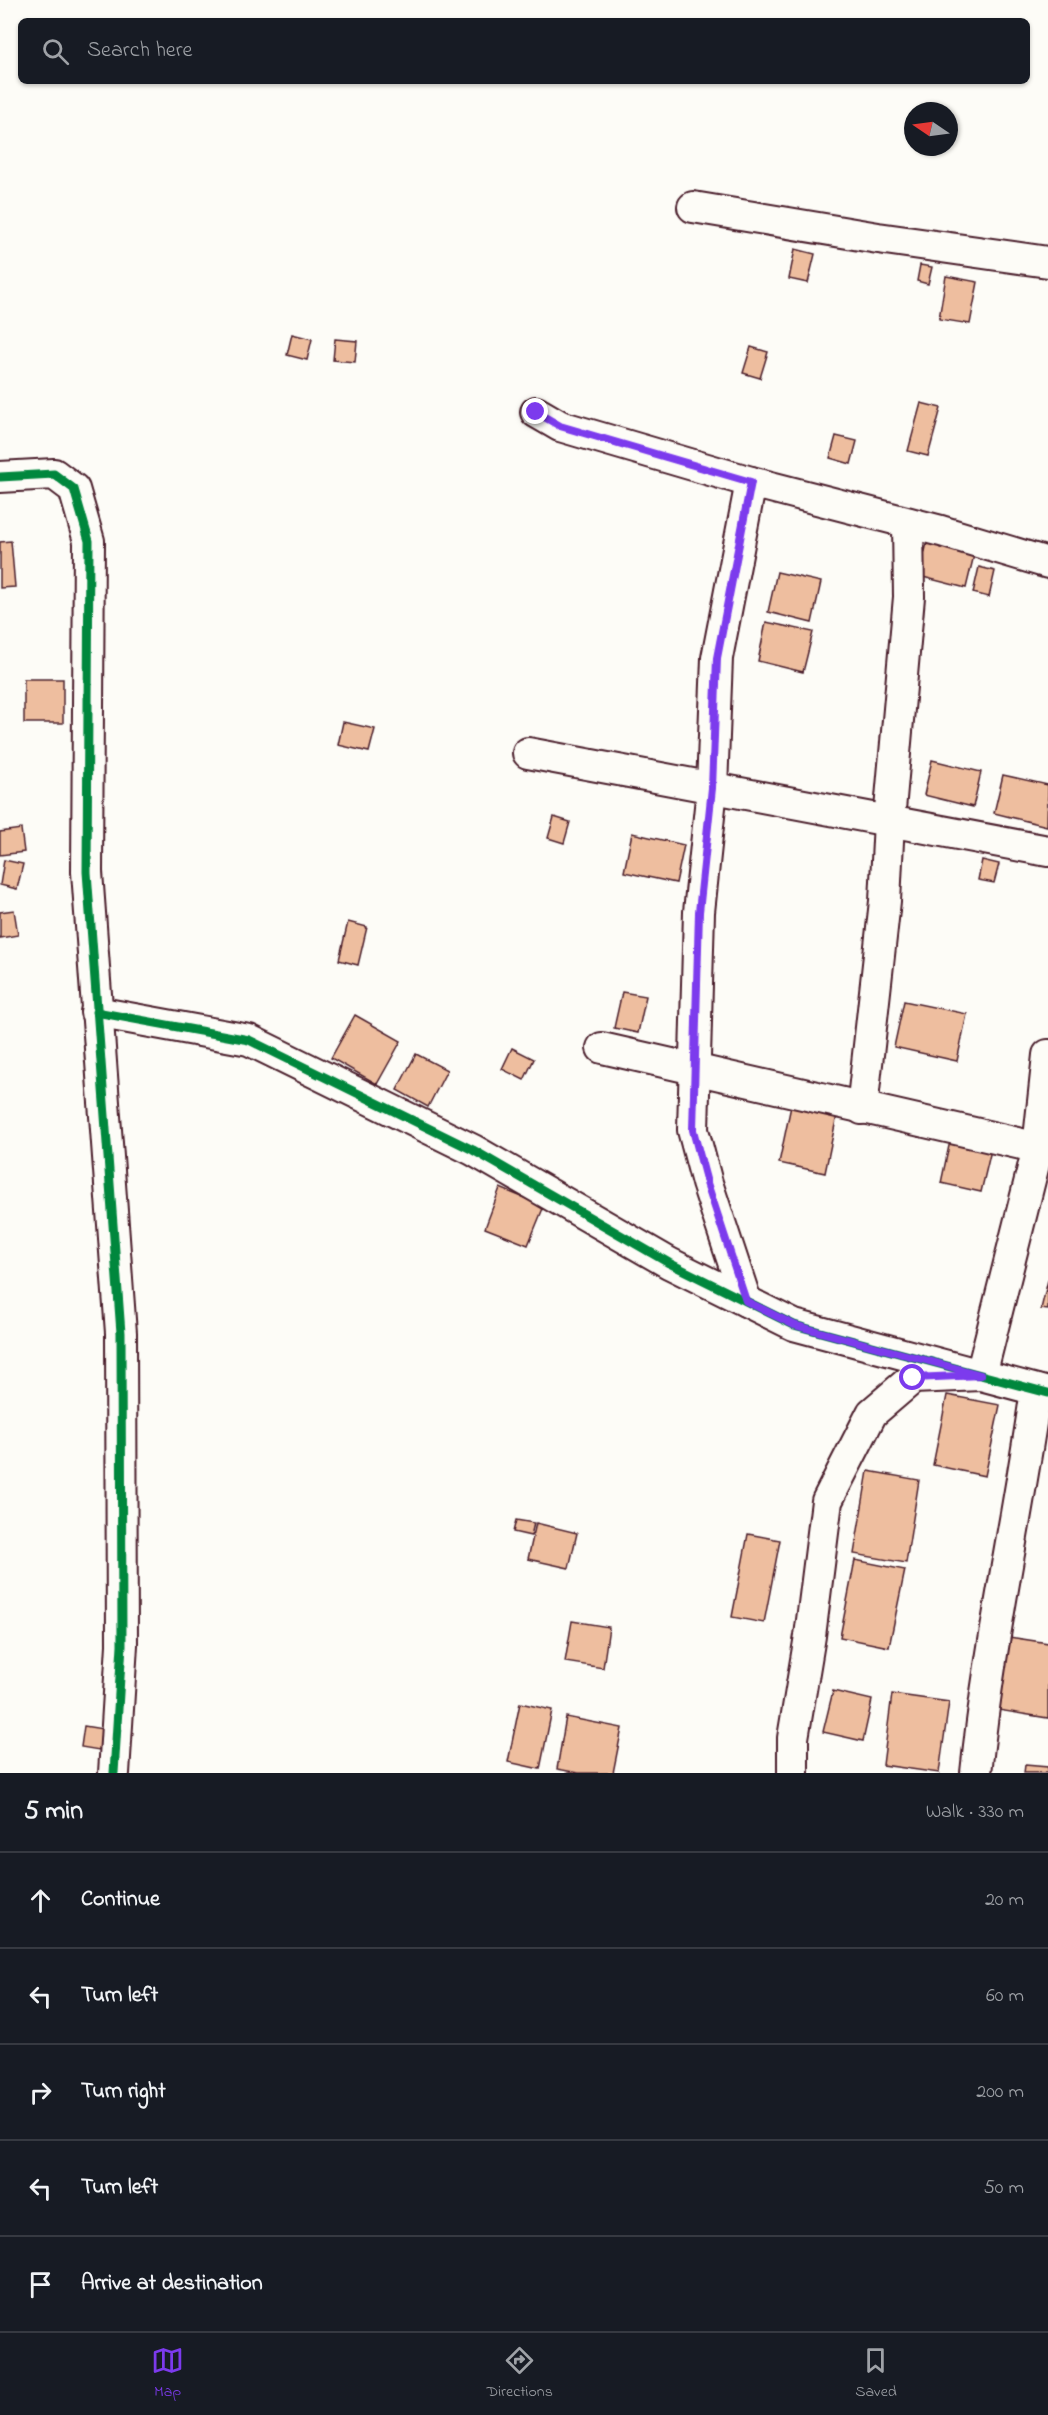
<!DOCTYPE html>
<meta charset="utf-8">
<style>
:root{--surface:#171b24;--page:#20242c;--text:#f1f3f6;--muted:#9ea1a6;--line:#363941;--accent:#7c3aed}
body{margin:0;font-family:"Indie Flower",sans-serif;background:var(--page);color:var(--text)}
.compass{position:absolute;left:904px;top:102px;width:54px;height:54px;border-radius:50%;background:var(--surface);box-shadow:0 2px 4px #0004;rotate:283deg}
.stop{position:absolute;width:18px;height:18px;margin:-14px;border:4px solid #7c3aed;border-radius:50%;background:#fff}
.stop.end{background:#7c3aed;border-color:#fff;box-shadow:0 2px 6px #0008}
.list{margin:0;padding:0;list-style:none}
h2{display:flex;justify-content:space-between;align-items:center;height:78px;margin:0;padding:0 24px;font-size:26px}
h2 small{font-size:20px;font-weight:400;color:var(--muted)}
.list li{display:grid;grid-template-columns:39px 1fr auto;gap:18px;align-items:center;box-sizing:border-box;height:96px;padding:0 24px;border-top:2px solid var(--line)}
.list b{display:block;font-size:22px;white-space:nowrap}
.list em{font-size:20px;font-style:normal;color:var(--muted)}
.icon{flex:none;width:33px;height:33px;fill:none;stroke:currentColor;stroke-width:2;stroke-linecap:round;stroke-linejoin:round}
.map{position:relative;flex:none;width:1048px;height:1773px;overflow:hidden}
.search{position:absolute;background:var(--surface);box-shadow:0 2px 4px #0004;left:18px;right:18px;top:18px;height:66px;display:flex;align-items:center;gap:15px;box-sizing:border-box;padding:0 21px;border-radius:9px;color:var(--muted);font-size:22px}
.sheet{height:558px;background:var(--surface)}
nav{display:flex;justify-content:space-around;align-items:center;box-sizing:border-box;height:84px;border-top:2px solid var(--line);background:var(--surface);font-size:16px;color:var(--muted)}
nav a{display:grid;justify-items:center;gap:3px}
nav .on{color:var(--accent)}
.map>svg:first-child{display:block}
.building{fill:#eebe9f;stroke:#4a1f2b;stroke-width:1.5}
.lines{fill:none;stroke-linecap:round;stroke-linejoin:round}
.minor-casing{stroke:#4a1f2b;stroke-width:34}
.minor{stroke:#fdfcf7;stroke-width:30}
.cycleway-casing{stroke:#fdfcf7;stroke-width:13}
.cycleway{stroke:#00873e;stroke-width:9}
.route{stroke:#7c3aed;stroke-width:8}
</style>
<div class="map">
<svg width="1048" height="1773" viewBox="0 0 1048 1773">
<rect width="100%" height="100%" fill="#fdfcf7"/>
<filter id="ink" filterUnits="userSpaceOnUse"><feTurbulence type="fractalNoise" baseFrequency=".0167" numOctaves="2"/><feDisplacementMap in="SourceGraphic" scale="12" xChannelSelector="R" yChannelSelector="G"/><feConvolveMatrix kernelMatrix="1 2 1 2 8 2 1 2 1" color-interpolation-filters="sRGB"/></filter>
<g filter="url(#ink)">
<g class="building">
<polygon points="795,249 815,254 808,283 789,279"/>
<polygon points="920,265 932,267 928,284 917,281"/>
<polygon points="946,276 978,282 970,324 939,319"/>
<polygon points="292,334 312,339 307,360 287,355"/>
<polygon points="335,339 357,341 355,362 333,360"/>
<polygon points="751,347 768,352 760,378 743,373"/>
<polygon points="921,403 941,408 928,456 908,451"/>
<polygon points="836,436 857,441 851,464 830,458"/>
<polygon points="11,541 15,587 0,588 0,542"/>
<polygon points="927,543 974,555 966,588 919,576"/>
<polygon points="979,567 995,571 989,597 973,593"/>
<polygon points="777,572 821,582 812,623 768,612"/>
<polygon points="766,622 813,632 803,672 758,661"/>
<rect x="24" y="679" width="39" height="44"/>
<polygon points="343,722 375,729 369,752 338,745"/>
<polygon points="932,760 981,772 973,807 924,795"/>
<polygon points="1003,775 1048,785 1047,826 994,813"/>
<polygon points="554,817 570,822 564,843 548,838"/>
<polygon points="21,829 24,852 0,855 0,832"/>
<polygon points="632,833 684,845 676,883 624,872"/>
<polygon points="4,860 23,864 17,889 0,885"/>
<polygon points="982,860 999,864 994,883 978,880"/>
<polygon points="14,910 18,935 0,938 0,912"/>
<polygon points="348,922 367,927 358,965 339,960"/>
<polygon points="622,992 646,996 638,1033 614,1028"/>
<polygon points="904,1001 967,1014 957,1061 894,1047"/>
<polygon points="355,1015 401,1041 377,1084 331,1058"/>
<polygon points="512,1048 534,1059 524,1080 502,1069"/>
<polygon points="416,1054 447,1070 428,1107 397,1090"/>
<polygon points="791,1106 837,1115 825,1173 779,1163"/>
<polygon points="950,1141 991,1150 981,1192 941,1183"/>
<polygon points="500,1188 544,1206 528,1245 485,1228"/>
<polygon points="1048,1280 1048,1310 1041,1309"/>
<polygon points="947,1395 1000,1405 985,1476 933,1465"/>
<polygon points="868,1471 919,1480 906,1563 854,1554"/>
<polygon points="516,1520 534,1523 531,1536 513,1532"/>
<polygon points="536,1523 577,1533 569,1568 528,1559"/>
<polygon points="748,1534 780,1540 764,1623 732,1617"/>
<polygon points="855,1560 905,1570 889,1647 840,1637"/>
<polygon points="572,1621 609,1627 603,1668 565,1662"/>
<polygon points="1009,1637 1048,1643 1048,1718 998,1710"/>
<polygon points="833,1691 872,1700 863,1741 823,1732"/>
<polygon points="892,1694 949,1702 939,1773 883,1765"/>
<polygon points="520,1703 552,1710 540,1769 508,1762"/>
<polygon points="566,1717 622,1728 613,1773 579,1773 557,1769"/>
<polygon points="84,1726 103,1729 99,1750 81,1747"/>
<polygon points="1025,1765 1048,1767 1048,1773 1024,1773"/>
</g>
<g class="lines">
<g class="minor-casing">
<g id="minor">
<polyline points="693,207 878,238 1048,262"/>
<polyline points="536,412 560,426 751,482 941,531 1048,563"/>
<polyline points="0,477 54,474 74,489 89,541 87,872 121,1333 122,1645 114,1773"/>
<polyline points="528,753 1048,851"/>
<polyline points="96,1012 249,1040 473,1150 669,1263 794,1325 1048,1393"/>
<polyline points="602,1048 1048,1150"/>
<polyline points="862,1109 885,901 889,821 909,597 908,523"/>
<polyline points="746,1301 707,1183 693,1130 699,912 712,788 717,658 751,482"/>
<polyline points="793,1773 793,1738 810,1636 827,1501 872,1413 913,1378 981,1375 1038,1148 1048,1055"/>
<path d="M976,1773C989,1645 1018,1518 1036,1390"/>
</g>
</g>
<use href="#minor" class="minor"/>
<g class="cycleway-casing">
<g id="cycleway">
<polyline points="0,477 54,474 74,489 89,541 87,872 121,1333 122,1645 114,1773"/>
<polyline points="96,1012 249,1040 473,1150 669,1263 794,1325 1048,1393"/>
</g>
</g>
<use href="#cycleway" class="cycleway"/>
</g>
</g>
<g class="lines" filter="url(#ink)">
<polyline class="route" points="536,412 560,426 751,482 717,658 712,788 699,912 693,1130 707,1183 746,1301 794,1325 981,1375 913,1378"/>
</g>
</svg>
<svg class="compass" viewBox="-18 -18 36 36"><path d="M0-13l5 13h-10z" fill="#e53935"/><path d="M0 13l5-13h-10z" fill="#9ea1a6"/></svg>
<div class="stop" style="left:913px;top:1378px"></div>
<div class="stop end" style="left:536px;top:412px"></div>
<div class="search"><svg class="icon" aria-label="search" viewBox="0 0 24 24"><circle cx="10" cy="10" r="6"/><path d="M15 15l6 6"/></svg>Search here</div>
</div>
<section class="sheet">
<h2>5 min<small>Walk · 330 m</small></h2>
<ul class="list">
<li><svg class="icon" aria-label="ahead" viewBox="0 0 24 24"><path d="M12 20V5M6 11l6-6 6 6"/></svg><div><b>Continue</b></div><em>20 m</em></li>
<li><svg class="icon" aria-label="left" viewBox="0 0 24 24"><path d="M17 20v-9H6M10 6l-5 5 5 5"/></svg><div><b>Turn left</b></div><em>60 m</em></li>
<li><svg class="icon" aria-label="right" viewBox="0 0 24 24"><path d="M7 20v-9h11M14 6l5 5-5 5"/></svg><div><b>Turn right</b></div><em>200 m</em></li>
<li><svg class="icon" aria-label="left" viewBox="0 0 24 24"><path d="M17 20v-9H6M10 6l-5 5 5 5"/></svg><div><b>Turn left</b></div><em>50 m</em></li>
<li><svg class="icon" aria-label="arrive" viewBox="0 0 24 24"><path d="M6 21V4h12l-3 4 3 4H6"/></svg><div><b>Arrive at destination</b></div></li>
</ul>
</section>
<nav>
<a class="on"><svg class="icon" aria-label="map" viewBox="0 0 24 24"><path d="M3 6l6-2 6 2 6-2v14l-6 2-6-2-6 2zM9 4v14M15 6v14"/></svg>Map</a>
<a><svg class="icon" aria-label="directions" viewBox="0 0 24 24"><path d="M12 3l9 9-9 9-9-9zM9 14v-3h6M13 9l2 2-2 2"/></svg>Directions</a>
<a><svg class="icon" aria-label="saved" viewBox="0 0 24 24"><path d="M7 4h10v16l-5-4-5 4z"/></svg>Saved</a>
</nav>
